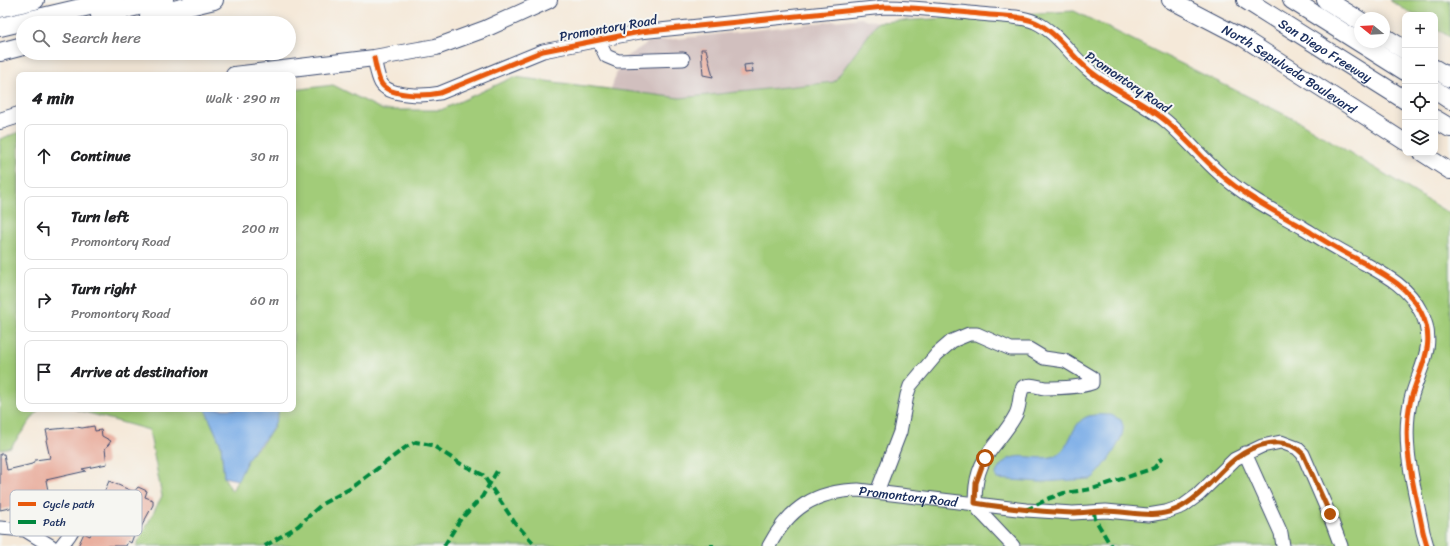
<!DOCTYPE html>
<meta charset="utf-8">
<style>
:root{--surface:#fff;--page:#f2f2f2;--text:#202124;--muted:#757577;--line:#e0e0e0}
body{margin:0;font-family:Sriracha,sans-serif;background:var(--page);color:var(--text)}
.controls{position:absolute;right:12px;top:12px;display:grid;overflow:hidden;border-radius:8px;box-shadow:0 2px 10px #0003}
.controls button{width:36px;height:36px;display:grid;place-items:center;padding:0;border:0;border-bottom:1px solid var(--line);background:var(--surface);color:var(--text);font:20px sans-serif}
.compass{position:absolute;left:1354px;top:12px;width:36px;height:36px;border-radius:50%;background:var(--surface);box-shadow:0 2px 10px #0003;rotate:288deg}
.stop{position:absolute;width:12px;height:12px;margin:-9px;border:3px solid #b45309;border-radius:50%;background:#fff}
.stop.end{background:#b45309;border-color:#fff;box-shadow:0 1px 4px #0008}
.list{margin:0;padding:0;list-style:none}
h2{display:flex;justify-content:space-between;align-items:center;height:52px;margin:0;padding:0 16px;font-size:17px}
h2 small{font-size:13px;font-weight:400;color:var(--muted)}
.list li{display:grid;grid-template-columns:26px 1fr auto;gap:12px;align-items:center;box-sizing:border-box;height:64px;margin:0 8px 8px;padding:0 8px;border:1px solid var(--line);border-radius:8px}
.list b{display:block;font-size:15px;white-space:nowrap}
.list p{margin:0;font-size:13px;white-space:nowrap;color:var(--muted)}
.list em{font-size:13px;font-style:normal;color:var(--muted)}
.icon{flex:none;width:22px;height:22px;fill:none;stroke:currentColor;stroke-width:2;stroke-linecap:round;stroke-linejoin:round}
.map{position:relative;flex:none;width:1450px;height:546px;overflow:hidden}
.search{position:absolute;background:var(--surface);box-shadow:0 2px 10px #0003;left:16px;top:16px;width:280px;height:44px;display:flex;align-items:center;gap:10px;box-sizing:border-box;padding:0 14px;border-radius:22px;color:var(--muted);font-size:15px}
.panel{position:absolute;background:var(--surface);box-shadow:0 2px 10px #0003;left:16px;top:72px;width:280px;height:340px;border-radius:8px}
.map>svg:first-child{display:block}
.industrial{fill:#d1bfbe}
.green{fill:#a2cc79;stroke:#5e7e6c}
.water{fill:#7cade7;stroke:#4c6ea2}
.building{fill:#e9af9f}
.lines{fill:none;stroke-linecap:round;stroke-linejoin:round}
.minor-casing{stroke:#3c4b70;stroke-width:15}
.major-casing{stroke:#3c4b70;stroke-width:18}
.highway-casing{stroke:#3c4b70;stroke-width:20}
.minor{stroke:#fff;stroke-width:13}
.major{stroke:#fff;stroke-width:16}
.highway{stroke:#fff;stroke-width:18}
.quiet{stroke:#00873e;stroke-width:4;stroke-dasharray:8 4;stroke-linecap:butt}
.cycleway-casing{stroke:#f6f6f2;stroke-width:8}
.cycleway{stroke:#e8590c;stroke-width:5}
.route{stroke:#b45309;stroke-width:5}
.labels{text-anchor:middle;dominant-baseline:central;stroke-width:4;stroke-linejoin:round;paint-order:stroke}
.street-label{font-size:13px;fill:#1b2f5e;stroke:#f6f6f2}
.key{fill:#f6f6f2;stroke:#b4bac6;stroke-width:1}
.key-label{font-size:11px;fill:#1b2f5e}
</style>
<div class="map">
<svg width="1450" height="546" viewBox="0 0 1450 546">
<rect width="100%" height="100%" fill="#f6f6f2"/>
<filter id="ink" filterUnits="userSpaceOnUse"><feTurbulence type="fractalNoise" baseFrequency=".025" numOctaves="2"/><feDisplacementMap in="SourceGraphic" scale="8" xChannelSelector="R" yChannelSelector="G"/><feConvolveMatrix kernelMatrix="1 2 1 2 8 2 1 2 1" color-interpolation-filters="sRGB"/></filter>
<filter id="wash" filterUnits="userSpaceOnUse"><feTurbulence type="fractalNoise" baseFrequency=".012" numOctaves="4" result="noise"/><feDisplacementMap in="SourceGraphic" scale="16" xChannelSelector="R" yChannelSelector="G"/><feGaussianBlur stdDeviation="0.9" result="paint"/><feColorMatrix in="noise" values="0 0 0 0 0 0 0 0 0 0 0 0 0 0 0 0 0 1.4 0 .05"/><feComposite in="paint" operator="in"/></filter>
<g filter="url(#wash)">
<rect width="100%" height="100%" fill="#f5e9d9"/>
<polygon class="industrial" points="860,18 878,22 834,82 680,98 611,89 621,60 649,42"/>
<g class="green">
<polygon points="1389,0 1450,0 1450,37 1435,28 1435,15 1414,15"/>
<polygon points="1074,11 1300,122 1450,214 1450,546 136,546 162,496 149,430 74,409 205,409 221,445 224,477 232,491 250,455 261,445 273,429 279,409 293,409 293,90 333,85 383,110 441,110 514,77 680,98 834,82 878,22"/>
<polygon points="19,132 19,409 39,409 11,447 0,450 0,139"/>
</g>
<g class="water">
<path d="M205,409H279C276,429 263,440 251,454C246,461 242,472 238,480L224,477L221,445Z"/>
<path d="M1111,415L1121,420C1122,423 1124,427 1123,429C1123,441 1101,473 1091,479L1040,482L997,479C995,475 996,472 999,468C1012,448 1033,461 1051,457C1072,453 1069,422 1089,416C1096,414 1104,415 1111,415Z"/>
</g>
<g id="blocks">
<g class="building">
<polygon points="701,49 706,49 713,77 703,75"/>
<polygon points="752,64 753,72 745,73 744,65"/>
<polygon points="94,426 95,431 101,430 102,436 111,441 105,449 107,464 82,469 86,471 46,480 51,507 33,510 34,514 21,517 19,506 0,510 0,454 4,454 7,470 24,466 32,464 35,460 50,458 46,440 48,439 46,430 77,427 82,428"/>
<polygon points="109,481 134,492 138,487 147,491 145,497 153,500 153,505 140,529 137,533 135,532 131,543 128,541 126,546 78,546 84,533 90,536 101,511 97,509"/>
</g>
</g>
</g>
<g filter="url(#ink)">
<use href="#blocks" fill-opacity="0" stroke="#3c4b70" stroke-width="1"/>
<g class="lines">
<g class="minor-casing">
<g id="minor">
<polyline points="598,40 606,56 618,61 683,59"/>
<path d="M374,58C376,66 377,76 381,83C389,97 426,96 440,93L543,51L640,32L884,7C915,7 947,11 979,14C997,16 1018,15 1035,22C1057,32 1071,56 1090,71C1113,90 1142,101 1166,121C1185,137 1200,156 1219,173C1243,195 1274,211 1302,227C1320,238 1337,249 1355,258C1381,273 1407,284 1421,312C1438,345 1419,368 1411,399C1400,443 1415,489 1423,532L1427,546"/>
<polyline points="1245,453 1281,533 1283,546"/>
<path d="M877,492L900,432L907,395L910,386L937,354L952,341L969,334H977L1011,349H1029L1044,358L1065,361L1092,377V383C1078,388 1059,388 1045,388C1037,387 1031,383 1023,387C1018,396 1021,407 1015,416C1001,442 980,453 976,486C975,495 974,502 979,510L1013,546"/>
<polyline points="0,528 25,530 51,546"/>
<path d="M61,546C73,532 81,518 84,499"/>
<path id="s1" d="M769,546C789,508 815,491 858,490L1026,510L1073,513L1106,511L1148,515L1166,512L1183,506L1198,495L1235,459L1262,446L1281,442L1297,448L1303,454L1329,514L1341,546"/>
</g>
</g>
<g class="major-casing">
<g id="major">
<path id="s2" d="M1170,0L1243,38L1405,142"/>
<polyline points="234,75 374,58 436,47 485,29 549,0"/>
<polyline points="0,121 19,115"/>
<polyline points="1422,153 1450,171"/>
</g>
</g>
<g class="highway-casing">
<g id="highway">
<path id="s3" d="M1246,0L1405,100"/>
<polyline points="1292,0 1405,71"/>
<polyline points="1326,0 1360,21"/>
<polyline points="0,8 35,0"/>
<polyline points="100,15 164,0"/>
<polyline points="149,16 214,0"/>
<polyline points="0,27 115,0"/>
<polyline points="1384,37 1405,50"/>
<polyline points="0,52 23,46"/>
<polyline points="1435,69 1450,78"/>
<polyline points="1435,90 1450,100"/>
<polyline points="1435,119 1450,128"/>
</g>
</g>
<use href="#minor" class="minor"/>
<use href="#major" class="major"/>
<use href="#highway" class="highway"/>
<g class="quiet">
<polyline points="1026,510 1050,498 1064,493 1092,489 1154,468 1162,458"/>
<polyline points="1094,512 1095,519 1111,546"/>
<polyline points="265,546 298,526 322,504 353,487 406,447 416,442 432,445 461,464 483,475 515,523 536,546"/>
<polyline points="444,546 460,520 482,497 497,471"/>
<polyline points="710,546 714,546"/>
</g>
<g class="cycleway-casing">
<path id="cycleway" d="M374,58C376,66 377,76 381,83C389,97 426,96 440,93L543,51L640,32L884,7C915,7 947,11 979,14C997,16 1018,15 1035,22C1057,32 1071,56 1090,71C1113,90 1142,101 1166,121C1185,137 1200,156 1219,173C1243,195 1274,211 1302,227C1320,238 1337,249 1355,258C1381,273 1407,284 1421,312C1438,345 1419,368 1411,399C1400,443 1415,489 1423,532L1427,546"/>
</g>
<use href="#cycleway" class="cycleway"/>
</g>
</g>
<g class="lines" filter="url(#ink)">
<path class="route" d="M985,458L976,483L975,503C1007,508 1039,512 1072,513C1083,513 1094,511 1105,511C1130,511 1153,520 1177,509C1201,498 1215,475 1235,459C1254,444 1285,434 1303,454L1330,514"/>
</g>
<g class="labels">
<g class="street-label">
<text transform="translate(608 28) rotate(-10)">Promontory Road</text>
<text stroke="none"><textPath href="#s3" startOffset="94">San Diego Freeway</textPath></text>
<text stroke="none"><textPath href="#s2" startOffset="138">North Sepulveda Boulevard</textPath></text>
<text transform="translate(1128 82) rotate(34)">Promontory Road</text>
<text stroke="none"><textPath href="#s1" startOffset="162">Promontory Road</textPath></text>
</g>
</g>
<rect x="10" y="490" width="132" height="46" rx="6" class="key"/>
<rect x="18" y="502" width="18" height="4" fill="#e8590c"/>
<rect x="18" y="520" width="18" height="4" fill="#00873e"/>
<g class="key-label">
<text x="43" y="508">Cycle path</text>
<text x="43" y="526">Path</text>
</g>
</svg>
<div class="controls">
<button>+</button>
<button>−</button>
<button><svg class="icon" aria-label="locate" viewBox="0 0 24 24"><circle cx="12" cy="12" r="6"/><path d="M12 2v4M12 18v4M2 12h4M18 12h4"/></svg></button>
<button><svg class="icon" aria-label="layers" viewBox="0 0 24 24"><path d="M12 4l9 5-9 5-9-5zM3 14l9 5 9-5"/></svg></button>
</div>
<svg class="compass" viewBox="-18 -18 36 36"><path d="M0-13l5 13h-10z" fill="#e53935"/><path d="M0 13l5-13h-10z" fill="#757577"/></svg>
<div class="stop" style="left:985px;top:458px"></div>
<div class="stop end" style="left:1330px;top:514px"></div>
<div class="search"><svg class="icon" aria-label="search" viewBox="0 0 24 24"><circle cx="10" cy="10" r="6"/><path d="M15 15l6 6"/></svg>Search here</div>
<section class="panel">
<h2>4 min<small>Walk · 290 m</small></h2>
<ul class="list">
<li><svg class="icon" aria-label="ahead" viewBox="0 0 24 24"><path d="M12 20V5M6 11l6-6 6 6"/></svg><div><b>Continue</b></div><em>30 m</em></li>
<li><svg class="icon" aria-label="left" viewBox="0 0 24 24"><path d="M17 20v-9H6M10 6l-5 5 5 5"/></svg><div><b>Turn left</b><p>Promontory Road</p></div><em>200 m</em></li>
<li><svg class="icon" aria-label="right" viewBox="0 0 24 24"><path d="M7 20v-9h11M14 6l5 5-5 5"/></svg><div><b>Turn right</b><p>Promontory Road</p></div><em>60 m</em></li>
<li><svg class="icon" aria-label="arrive" viewBox="0 0 24 24"><path d="M6 21V4h12l-3 4 3 4H6"/></svg><div><b>Arrive at destination</b></div></li>
</ul>
</section>
</div>
